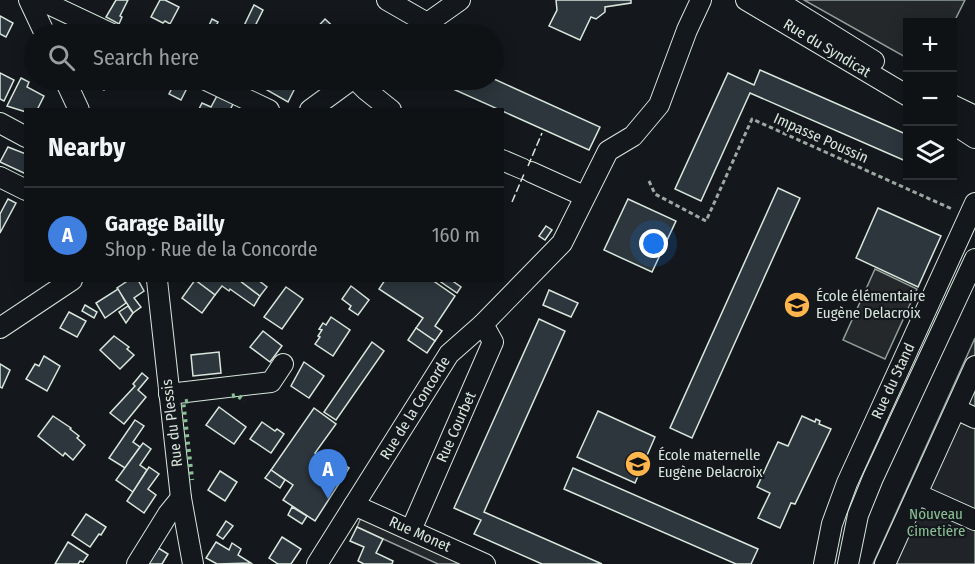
<!DOCTYPE html>
<meta charset="utf-8">
<style>
:root{--surface:#0f1215;--page:#1d2022;--text:#f1f3f6;--muted:#9b9ea0;--line:#2f3234;--accent:#7c3aed}
body{margin:0;font-family:"Fira Sans Condensed",sans-serif;background:var(--page);color:var(--text)}
.controls{position:absolute;right:18px;top:18px;display:grid;overflow:hidden;border-radius:0px;box-shadow:0 3px 15px #0003}
.controls button{width:54px;height:54px;display:grid;place-items:center;padding:0;border:0;border-bottom:2px solid var(--line);background:var(--surface);color:var(--text);font:30px sans-serif}
.you{position:absolute;left:654px;top:244px;width:21px;height:21px;margin:-15px;border:4px solid #fff;border-radius:50%;background:#1a73e8;box-shadow:0 0 0 9px #1a73e833}
.badge{display:grid;place-items:center;width:39px;height:39px;border-radius:50%;background:var(--accent);color:#fff;font-size:20px;font-weight:700}
.pin{position:absolute;translate:-50% -50px;filter:drop-shadow(0 2px 3px #0008)}
.pin::after{content:'';position:absolute;top:32px;width:21px;height:18px;background:inherit;clip-path:polygon(0 0,100% 0,50% 100%)}
.list{margin:0;padding:0;list-style:none}
h2{display:flex;justify-content:space-between;align-items:center;height:78px;margin:0;padding:0 24px;font-size:26px}
h2 small{font-size:20px;font-weight:400;color:var(--muted)}
.list li{display:grid;grid-template-columns:39px 1fr auto;gap:18px;align-items:center;box-sizing:border-box;height:96px;padding:0 24px;border-top:2px solid var(--line)}
.list b{display:block;font-size:22px;white-space:nowrap}
.list p{margin:0;font-size:20px;white-space:nowrap;color:var(--muted)}
.list em{font-size:20px;font-style:normal;color:var(--muted)}
.icon{flex:none;width:33px;height:33px;fill:none;stroke:currentColor;stroke-width:2;stroke-linecap:round;stroke-linejoin:round}
.map{position:relative;flex:none;width:975px;height:564px;overflow:hidden}
.search{position:absolute;background:var(--surface);box-shadow:0 3px 15px #0003;left:24px;top:24px;width:480px;height:66px;display:flex;align-items:center;gap:15px;box-sizing:border-box;padding:0 21px;border-radius:33px;color:var(--muted);font-size:22px}
.panel{position:absolute;background:var(--surface);box-shadow:0 3px 15px #0003;left:24px;top:108px;width:480px;height:174px;border-radius:0px}
.map>svg:first-child{display:block}
.green{fill:#202428;stroke:#939e99;stroke-width:1.5}
.parking{fill:#24282b;stroke:#939e99;stroke-width:1.5}
.building{fill:#2c363c;stroke:#d8e6dc;stroke-width:1.5}
.lines{fill:none;stroke-linecap:round;stroke-linejoin:round}
.minor-casing{stroke:#d8e6dc;stroke-width:22}
.path{stroke:#9da8a2;stroke-width:3;stroke-dasharray:4.5 3;stroke-linecap:butt}
.minor{stroke:#14181c;stroke-width:20}
.hedge{stroke:#8ac095;stroke-width:4.5;stroke-dasharray:3 4.5;stroke-linecap:butt}
.fence{stroke:#d8e6dc;stroke-width:1.5;stroke-dasharray:8 3;stroke-linecap:butt}
.labels{text-anchor:middle;dominant-baseline:central;stroke-width:4.5;stroke-linejoin:round;paint-order:stroke}
.street-label{font-size:15px;fill:#d8e6dc;stroke:#14181c}
.poi-label{font-size:15px;fill:#d8e6dc;stroke:#14181c;text-anchor:start}
.park-label{font-size:15px;fill:#8ac095;stroke:#14181c}
</style>
<div class="map">
<svg width="975" height="564" viewBox="0 0 975 564">
<rect width="100%" height="100%" fill="#14181c"/>
<polygon class="green" points="975,338 975,564 873,564"/>
<g class="parking">
<polygon points="804,0 965,0 953,24 908,22 907,58"/>
<polygon points="875,269 917,289 885,359 843,340"/>
<polygon points="362,515 466,564 438,564 357,527"/>
</g>
<g class="building">
<polygon points="116,0 128,0 120,16 122,17 119,24 106,17"/>
<polygon points="160,0 165,0 179,7 170,24 165,21 163,23 151,17"/>
<polygon points="556,0 631,0 631,3 605,7 605,12 596,19 591,17 580,40 549,26 557,10"/>
<polygon points="254,5 263,10 251,34 240,34"/>
<polygon points="0,16 13,23 6,37 0,34"/>
<polygon points="212,19 218,22 212,34 205,34"/>
<polygon points="325,19 341,34 311,34"/>
<polygon points="68,24 89,34 63,34"/>
<polygon points="218,27 232,34 234,31 237,32 236,34 214,34"/>
<polygon points="760,70 908,135 908,162 750,93 701,201 675,189 728,73 754,85"/>
<polygon points="0,73 14,80 4,101 0,99"/>
<polygon points="21,78 29,82 27,87 44,96 37,110 26,110 26,112 7,106"/>
<polygon points="494,79 600,127 589,150 433,80"/>
<polygon points="94,80 109,80 104,90 92,84"/>
<polygon points="176,80 191,80 181,100 169,94"/>
<polygon points="283,80 292,80 298,82 288,102 267,90 272,82 280,86"/>
<polygon points="218,94 234,102 230,110 199,109 202,103 211,107"/>
<polygon points="8,147 26,154 26,174 0,162"/>
<polygon points="778,188 800,198 692,438 670,428"/>
<polygon points="8,199 16,203 0,233 0,214"/>
<polygon points="628,199 676,221 652,272 604,250"/>
<polygon points="878,208 941,236 918,287 856,258"/>
<polygon points="546,226 552,230 545,240 539,236"/>
<polygon points="129,280 138,280 144,291 134,298 141,307 133,313 117,288"/>
<polygon points="195,280 239,280 260,296 254,306 230,289 229,291 222,286 215,295"/>
<polygon points="195,280 215,295 202,313 182,298"/>
<polygon points="239,280 258,280 267,287 260,296"/>
<polygon points="385,280 432,280 455,296 435,326 442,331 435,341 416,328 423,318 379,289"/>
<polygon points="438,280 451,280 461,287 457,293"/>
<polygon points="351,286 369,300 358,315 349,309 351,306 342,299"/>
<polygon points="286,287 303,299 282,329 264,317"/>
<polygon points="118,289 126,303 105,318 96,303"/>
<polygon points="549,290 578,303 571,317 543,305"/>
<polygon points="85,305 97,312 94,318 82,311"/>
<polygon points="128,306 133,313 126,323 119,312"/>
<polygon points="69,312 86,321 77,337 60,328"/>
<polygon points="331,317 350,330 333,356 315,344 320,337 318,336 322,330 319,329 323,323 326,325"/>
<polygon points="539,319 565,331 484,512 602,564 542,564 474,534 481,520 454,508"/>
<polygon points="416,328 435,341 427,353 408,340"/>
<polygon points="263,331 282,346 270,362 250,347"/>
<polygon points="114,336 129,347 127,349 134,355 120,369 100,350"/>
<polygon points="372,342 384,351 336,420 324,412"/>
<polygon points="219,352 221,373 193,376 191,355"/>
<polygon points="44,356 60,366 47,391 26,379 35,364 39,366"/>
<polygon points="304,362 324,376 309,398 291,386"/>
<polygon points="0,364 10,370 2,388 0,387"/>
<polygon points="142,373 148,378 138,390 146,397 124,424 110,413 135,386 133,384"/>
<polygon points="219,407 246,427 234,444 206,425"/>
<polygon points="314,408 336,424 315,453 327,461 330,456 349,468 315,521 283,500 293,485 271,470"/>
<polygon points="598,411 655,437 635,483 577,457"/>
<polygon points="53,416 71,428 70,429 79,436 77,438 85,445 73,460 65,453 63,456 38,436"/>
<polygon points="802,416 815,422 816,419 820,421 819,424 831,429 795,504 791,503 780,528 758,518 770,493 757,487 778,442 788,446"/>
<polygon points="135,420 144,426 133,442 140,447 125,468 109,458"/>
<polygon points="262,422 275,431 277,429 284,434 271,453 250,439"/>
<polygon points="143,443 151,449 140,465 147,470 133,492 116,480"/>
<polygon points="149,467 159,474 148,489 156,495 144,513 127,501"/>
<polygon points="573,468 758,549 751,564 736,564 564,489"/>
<polygon points="271,470 285,480 280,488 265,478"/>
<polygon points="220,471 237,482 225,501 208,490"/>
<polygon points="292,507 307,516 302,524 288,515"/>
<polygon points="86,514 106,527 101,535 99,534 90,547 72,535"/>
<polygon points="226,521 233,526 223,539 217,535"/>
<polygon points="357,527 383,539 376,553 393,561 392,564 364,564 358,561 364,547 350,541"/>
<polygon points="282,537 301,549 291,564 278,564 269,558"/>
<polygon points="68,542 88,555 83,562 80,561 78,564 55,564"/>
<polygon points="216,542 229,550 232,543 241,549 238,555 251,563 217,564 206,558"/>
<polygon points="155,546 168,554 162,564 145,564"/>
</g>
<g class="lines">
<g class="minor-casing">
<g id="minor">
<polyline points="29,0 45,34"/>
<polyline points="40,0 112,34"/>
<polyline points="387,0 427,23"/>
<polyline points="746,0 908,96"/>
<polyline points="776,0 874,61"/>
<polyline points="412,34 460,0"/>
<polyline points="65,80 79,110"/>
<polyline points="206,80 269,110"/>
<polyline points="356,80 366,90 391,110"/>
<polyline points="952,105 975,116"/>
<polyline points="310,110 351,80"/>
<polyline points="0,123 26,137"/>
<polyline points="952,123 975,138"/>
<polyline points="502,160 523,169"/>
<polyline points="531,172 584,196"/>
<polyline points="0,177 26,190"/>
<polyline points="157,280 181,498 193,564"/>
<polyline points="0,328 72,280"/>
<polyline points="169,394 271,382 283,364"/>
<polyline points="956,409 975,418"/>
<polyline points="917,494 975,520"/>
<polyline points="354,505 485,564"/>
<polyline points="411,530 493,342 483,324"/>
<polyline points="137,564 168,514 181,498"/>
<polyline points="317,564 449,354 483,324 562,243 608,151 633,136 659,105 687,30 701,0"/>
<polyline points="824,564 832,524 847,483 975,203"/>
<polyline points="848,564 858,515 873,478 975,259"/>
<polyline points="885,564 975,366"/>
</g>
</g>
<polyline class="path" points="649,181 655,194 706,221 752,119 952,209"/>
<use href="#minor" class="minor"/>
<g class="hedge">
<polyline points="232,396 237,395 245,401"/>
<polyline points="188,401 183,402 192,480"/>
</g>
<g class="fence">
<polyline points="528,166 542,133"/>
<polyline points="512,202 524,174"/>
</g>
</g>
<defs>
<g id="school-disc" transform="scale(1.35)"><circle r="9.5" fill="#ffb74d" stroke="#14181c"/><path d="M0-5L7-2L0 1L-7-2ZM-4 1L0 2.5L4 1V4Q0 6-4 4Z" fill="#111"/></g>
</defs>
<g fill-rule="evenodd">
<use href="#school-disc" x="797" y="305"/>
<use href="#school-disc" x="638" y="464"/>
</g>
<g class="labels">
<g class="street-label">
<text transform="translate(827 48) rotate(31)">Rue du Syndicat</text>
<text transform="translate(821 138) rotate(24)">Impasse Poussin</text>
<text transform="translate(893 381) rotate(-65)">Rue du Stand</text>
<text transform="translate(415 408) rotate(-58)">Rue de la Concorde</text>
<text transform="translate(172 423) rotate(-97)">Rue du Plessis</text>
<text transform="translate(456 427) rotate(-66)">Rue Courbet</text>
<text transform="translate(420 534) rotate(24)">Rue Monet</text>
</g>
<g class="poi-label">
<text x="816" y="296">École élémentaire<tspan x="816" dy="17">Eugène Delacroix</tspan></text>
<text x="658" y="455">École maternelle<tspan x="658" dy="17">Eugène Delacroix</tspan></text>
</g>
<g class="park-label">
<text x="936" y="514">Nouveau<tspan x="936" dy="17">Cimetière</tspan></text>
</g>
</g>
</svg>
<div class="controls">
<button>+</button>
<button>−</button>
<button><svg class="icon" aria-label="layers" viewBox="0 0 24 24"><path d="M12 4l9 5-9 5-9-5zM3 14l9 5 9-5"/></svg></button>
</div>
<div class="you"></div>
<div class="pin badge" style="left:328px;top:499px;background:#3f7fe0">A</div>
<div class="search"><svg class="icon" aria-label="search" viewBox="0 0 24 24"><circle cx="10" cy="10" r="6"/><path d="M15 15l6 6"/></svg>Search here</div>
<section class="panel">
<h2>Nearby<small></small></h2>
<ul class="list">
<li><span class="badge" style="background:#3f7fe0">A</span><div><b>Garage Bailly</b><p>Shop · Rue de la Concorde</p></div><em>160 m</em></li>
</ul>
</section>
</div>
